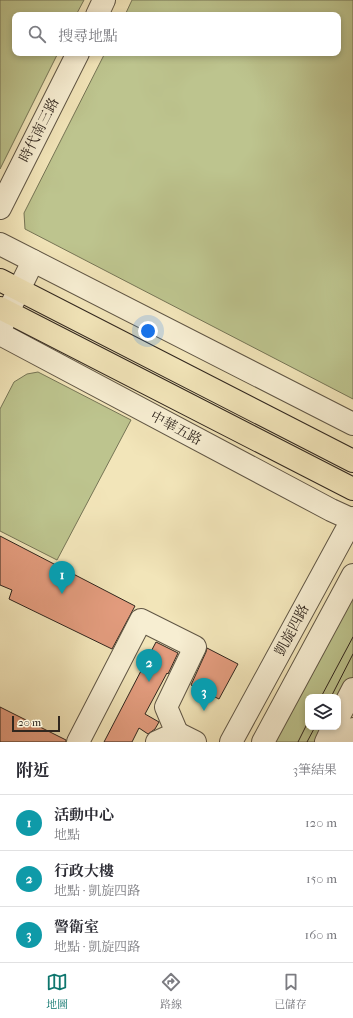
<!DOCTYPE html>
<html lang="zh-TW">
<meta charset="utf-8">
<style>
:root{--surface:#fff;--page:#f7f7f7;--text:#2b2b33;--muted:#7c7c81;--line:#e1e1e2;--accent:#0f766e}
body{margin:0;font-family:"IM FELL French Canon","Noto Serif TC",serif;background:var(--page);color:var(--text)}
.controls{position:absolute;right:12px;bottom:12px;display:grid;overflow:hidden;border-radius:8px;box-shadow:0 2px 6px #0003}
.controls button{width:36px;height:36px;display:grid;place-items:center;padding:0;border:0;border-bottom:1px solid var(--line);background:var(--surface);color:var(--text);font:20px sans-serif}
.scale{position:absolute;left:12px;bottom:10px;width:48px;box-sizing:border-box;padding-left:4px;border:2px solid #30261e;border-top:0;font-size:11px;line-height:14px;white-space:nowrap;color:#30261e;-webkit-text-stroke:3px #f7eed2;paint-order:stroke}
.you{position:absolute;left:148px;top:331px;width:14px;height:14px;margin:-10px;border:3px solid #fff;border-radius:50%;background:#1a73e8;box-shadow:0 0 0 6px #1a73e833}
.badge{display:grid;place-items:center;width:26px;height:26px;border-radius:50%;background:var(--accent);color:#fff;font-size:13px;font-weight:700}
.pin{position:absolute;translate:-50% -33px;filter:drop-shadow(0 1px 2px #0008)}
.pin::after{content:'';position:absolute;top:21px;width:14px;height:12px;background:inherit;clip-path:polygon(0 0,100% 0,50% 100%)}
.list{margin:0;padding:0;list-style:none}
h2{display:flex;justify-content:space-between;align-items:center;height:52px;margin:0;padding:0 16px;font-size:17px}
h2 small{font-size:13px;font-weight:400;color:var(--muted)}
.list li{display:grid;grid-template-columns:26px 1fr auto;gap:12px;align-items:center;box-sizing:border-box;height:56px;padding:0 16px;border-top:1px solid var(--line)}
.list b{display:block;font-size:15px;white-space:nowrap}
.list p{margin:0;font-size:13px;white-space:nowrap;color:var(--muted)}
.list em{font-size:13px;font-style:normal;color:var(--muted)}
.icon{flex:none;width:22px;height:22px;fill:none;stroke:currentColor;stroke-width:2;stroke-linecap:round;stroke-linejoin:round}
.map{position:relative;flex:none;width:353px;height:742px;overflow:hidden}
.search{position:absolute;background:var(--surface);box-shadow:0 2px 6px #0003;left:12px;right:12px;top:12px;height:44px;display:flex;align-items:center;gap:10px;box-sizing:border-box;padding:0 14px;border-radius:8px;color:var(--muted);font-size:15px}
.sheet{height:220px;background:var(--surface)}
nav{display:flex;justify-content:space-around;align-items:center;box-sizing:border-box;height:56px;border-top:1px solid var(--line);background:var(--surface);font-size:11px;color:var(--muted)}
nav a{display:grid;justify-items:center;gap:2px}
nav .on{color:var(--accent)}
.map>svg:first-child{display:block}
.green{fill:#bdc48e;stroke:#767556}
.building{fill:#e39c7e;stroke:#30261e}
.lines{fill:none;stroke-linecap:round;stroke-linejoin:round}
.minor-casing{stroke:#605645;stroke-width:24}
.major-casing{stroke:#30261e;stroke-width:24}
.minor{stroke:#f7eed2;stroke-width:22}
.major{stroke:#f2e5b9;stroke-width:22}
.tram{stroke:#30261e;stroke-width:1}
.labels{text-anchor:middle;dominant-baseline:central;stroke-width:3;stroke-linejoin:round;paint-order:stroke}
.street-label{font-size:14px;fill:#30261e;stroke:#f7eed2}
</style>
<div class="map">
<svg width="353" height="742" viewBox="0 0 353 742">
<rect width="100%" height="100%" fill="#f2e5b9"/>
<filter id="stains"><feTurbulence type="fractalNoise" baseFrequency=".005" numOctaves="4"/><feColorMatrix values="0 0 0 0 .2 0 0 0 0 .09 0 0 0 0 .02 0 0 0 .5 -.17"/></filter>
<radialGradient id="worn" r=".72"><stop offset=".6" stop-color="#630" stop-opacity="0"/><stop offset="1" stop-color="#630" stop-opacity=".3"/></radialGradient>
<g class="green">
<polygon points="0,0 84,0 76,15 15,15 15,53 58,53 0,169"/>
<polygon points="132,0 353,0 353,399 25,229 24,213 105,53 338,53 338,15 125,15"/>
<polygon points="38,372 131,420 57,560 0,531 0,409 14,382 27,374"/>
<polygon points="353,587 353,680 338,697 308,697 308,727 328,727 321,742 273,742"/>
</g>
<g class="building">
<polygon points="0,536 135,606 112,649 9,599 12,590 0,585"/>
<polygon points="156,642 178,653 168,674 167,673 145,714 159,722 155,729 148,734 139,728 132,742 104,742"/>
<polygon points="207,648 238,664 219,699 191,685 206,652"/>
<polygon points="0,707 66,740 66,742 0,742"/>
</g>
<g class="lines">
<g class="minor-casing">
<g id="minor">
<polyline points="97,15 104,0"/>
<polyline points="0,208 78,53"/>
<polyline points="0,244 353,424"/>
<polyline points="0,330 8,312 33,261"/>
<polyline points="0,334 331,510 353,520"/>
<polyline points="338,718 353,689"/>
<polyline points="177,733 195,742"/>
<polyline points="78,742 141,620 195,647 166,707 177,733 157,742"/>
<polyline points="231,742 353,518"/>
<polyline points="263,742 353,575"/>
<polyline points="326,742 333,727"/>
<polyline points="346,742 353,729"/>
</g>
</g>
<g class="major-casing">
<g id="major">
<polyline points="0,280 353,461"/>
<polyline points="0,308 353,489"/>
</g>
</g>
<use href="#minor" class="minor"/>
<use href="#major" class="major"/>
<g class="tram">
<polyline points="321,697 353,637"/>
<polyline points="331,697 353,654"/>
<polyline points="298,742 308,722"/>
<polyline points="307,742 315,727"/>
</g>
</g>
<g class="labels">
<g class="street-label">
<text transform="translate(39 130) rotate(-63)">時代南三路</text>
<text transform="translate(176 428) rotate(28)">中華五路</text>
<text transform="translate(292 630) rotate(-62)">凱旋四路</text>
</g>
</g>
<rect width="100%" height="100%" filter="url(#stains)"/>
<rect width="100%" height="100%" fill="url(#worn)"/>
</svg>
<div class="controls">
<button><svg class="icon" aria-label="layers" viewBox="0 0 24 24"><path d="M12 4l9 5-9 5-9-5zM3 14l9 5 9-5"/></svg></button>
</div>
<div class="scale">20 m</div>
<div class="you"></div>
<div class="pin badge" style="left:62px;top:594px;background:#0f9aa8">1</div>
<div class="pin badge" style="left:149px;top:682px;background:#0f9aa8">2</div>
<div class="pin badge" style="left:204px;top:711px;background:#0f9aa8">3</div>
<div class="search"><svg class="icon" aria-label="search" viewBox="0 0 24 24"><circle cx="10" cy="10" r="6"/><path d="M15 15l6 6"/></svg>搜尋地點</div>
</div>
<section class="sheet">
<h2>附近<small>3筆結果</small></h2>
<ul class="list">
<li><span class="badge" style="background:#0f9aa8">1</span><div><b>活動中心</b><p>地點</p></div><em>120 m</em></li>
<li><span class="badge" style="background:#0f9aa8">2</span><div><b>行政大樓</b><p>地點 · 凱旋四路</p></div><em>150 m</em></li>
<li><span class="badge" style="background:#0f9aa8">3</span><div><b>警衛室</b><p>地點 · 凱旋四路</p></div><em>160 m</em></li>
</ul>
</section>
<nav>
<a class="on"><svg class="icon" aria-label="map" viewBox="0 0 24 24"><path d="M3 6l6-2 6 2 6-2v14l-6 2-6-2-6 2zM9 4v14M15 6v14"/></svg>地圖</a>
<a><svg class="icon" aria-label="directions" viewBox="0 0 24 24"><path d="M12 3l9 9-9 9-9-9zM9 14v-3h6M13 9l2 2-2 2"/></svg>路線</a>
<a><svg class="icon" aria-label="saved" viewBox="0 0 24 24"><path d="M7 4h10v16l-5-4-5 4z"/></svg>已儲存</a>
</nav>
